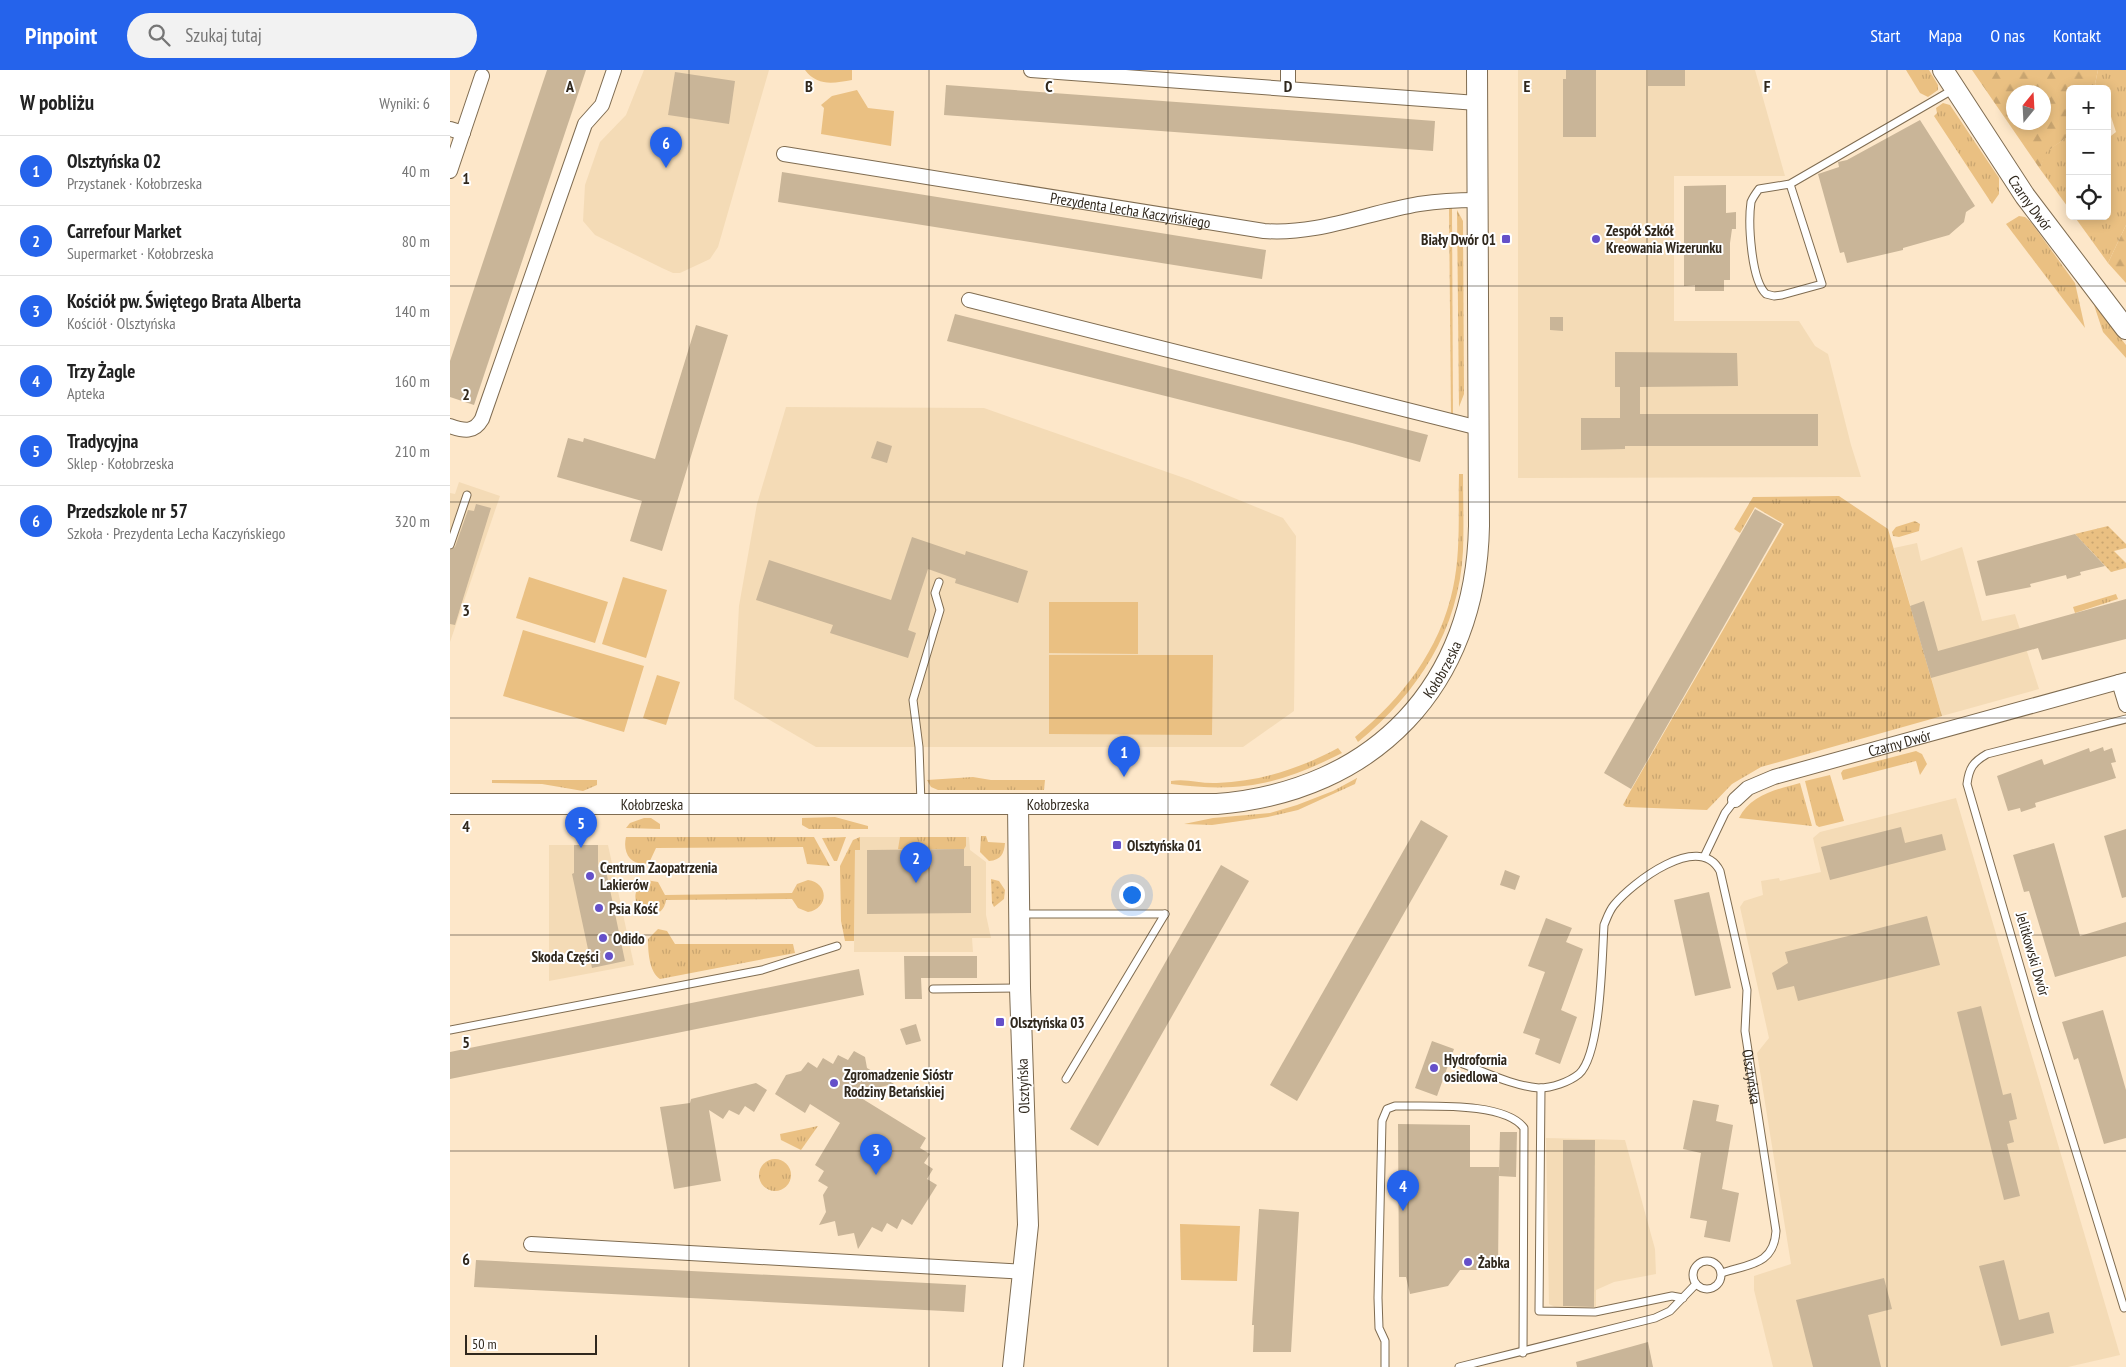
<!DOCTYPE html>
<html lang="pl">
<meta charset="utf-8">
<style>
:root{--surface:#fff;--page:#f2f2f2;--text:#222;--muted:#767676;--line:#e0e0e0;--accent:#2563eb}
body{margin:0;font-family:"PT Sans Narrow",sans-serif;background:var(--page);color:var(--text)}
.controls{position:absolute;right:15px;top:15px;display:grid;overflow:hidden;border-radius:8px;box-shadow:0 2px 12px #0003}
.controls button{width:45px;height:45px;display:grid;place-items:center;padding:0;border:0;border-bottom:1px solid var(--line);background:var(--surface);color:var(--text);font:25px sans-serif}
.compass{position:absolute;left:1556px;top:15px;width:45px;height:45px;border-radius:50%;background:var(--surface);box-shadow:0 2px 12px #0003;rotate:18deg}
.scale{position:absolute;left:15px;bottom:12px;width:132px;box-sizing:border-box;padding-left:5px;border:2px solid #30281d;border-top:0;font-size:14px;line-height:18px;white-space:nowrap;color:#30281d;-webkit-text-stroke:4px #fff;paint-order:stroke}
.you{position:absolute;left:681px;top:824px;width:18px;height:18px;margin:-12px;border:4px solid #fff;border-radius:50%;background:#1a73e8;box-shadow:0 0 0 8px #1a73e833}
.badge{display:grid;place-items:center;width:32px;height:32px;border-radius:50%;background:var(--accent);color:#fff;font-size:16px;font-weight:700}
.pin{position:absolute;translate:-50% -41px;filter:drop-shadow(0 1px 2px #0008)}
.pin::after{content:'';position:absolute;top:26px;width:18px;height:15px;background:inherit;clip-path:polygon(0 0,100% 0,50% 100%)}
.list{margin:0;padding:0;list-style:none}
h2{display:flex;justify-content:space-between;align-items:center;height:65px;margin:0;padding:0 20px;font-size:21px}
h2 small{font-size:16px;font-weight:400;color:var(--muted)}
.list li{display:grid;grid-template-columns:32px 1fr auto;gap:15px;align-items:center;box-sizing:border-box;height:70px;padding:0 20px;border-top:1px solid var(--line)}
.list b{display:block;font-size:19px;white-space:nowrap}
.list p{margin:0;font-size:16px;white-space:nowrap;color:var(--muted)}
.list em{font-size:16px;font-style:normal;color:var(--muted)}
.icon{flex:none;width:28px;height:28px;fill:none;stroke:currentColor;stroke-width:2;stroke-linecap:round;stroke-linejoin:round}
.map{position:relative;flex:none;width:1676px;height:1297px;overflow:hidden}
header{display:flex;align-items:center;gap:30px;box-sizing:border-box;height:70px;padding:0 25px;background:var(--accent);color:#fff}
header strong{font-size:24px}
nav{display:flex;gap:28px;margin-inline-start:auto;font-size:18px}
.search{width:350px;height:45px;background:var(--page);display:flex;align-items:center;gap:12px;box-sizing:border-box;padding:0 18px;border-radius:28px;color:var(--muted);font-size:19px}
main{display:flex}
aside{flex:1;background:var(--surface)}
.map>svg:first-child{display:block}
.built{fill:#f4dbb6}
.grass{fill:url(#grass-tufts)}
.forest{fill:url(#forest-firs);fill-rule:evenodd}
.wetland{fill:url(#wetland-marsh)}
.park{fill:#eac082}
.garden{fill:url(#garden-dots)}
.building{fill:#c9b598}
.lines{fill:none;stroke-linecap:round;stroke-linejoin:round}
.lane-casing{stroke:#7f6c51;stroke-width:9}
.street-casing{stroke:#7f6c51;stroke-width:16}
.secondary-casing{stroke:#7f6c51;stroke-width:22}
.lane{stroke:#fff;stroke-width:7}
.street{stroke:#fff;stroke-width:14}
.secondary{stroke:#fff;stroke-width:20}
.grid{fill:none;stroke:#30281d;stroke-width:1;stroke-opacity:0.55}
.poi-dot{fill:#6550c9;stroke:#fff;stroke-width:2}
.labels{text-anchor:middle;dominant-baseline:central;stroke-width:4;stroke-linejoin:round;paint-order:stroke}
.street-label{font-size:15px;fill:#30281d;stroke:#fff}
.poi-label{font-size:15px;font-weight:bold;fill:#30281d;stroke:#fff;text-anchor:start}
.grid-label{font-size:16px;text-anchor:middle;font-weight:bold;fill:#30281d;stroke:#fff;stroke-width:4;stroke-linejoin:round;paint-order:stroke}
</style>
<header>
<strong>Pinpoint</strong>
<div class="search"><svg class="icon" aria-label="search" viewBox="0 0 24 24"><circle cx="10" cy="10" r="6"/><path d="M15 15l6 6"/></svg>Szukaj tutaj</div>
<nav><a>Start</a><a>Mapa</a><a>O nas</a><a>Kontakt</a></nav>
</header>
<main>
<aside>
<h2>W pobliżu<small>Wyniki: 6</small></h2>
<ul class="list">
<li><span class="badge">1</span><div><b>Olsztyńska 02</b><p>Przystanek · Kołobrzeska</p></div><em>40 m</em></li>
<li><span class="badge">2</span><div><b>Carrefour Market</b><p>Supermarket · Kołobrzeska</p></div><em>80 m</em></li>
<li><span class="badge">3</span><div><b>Kościół pw. Świętego Brata Alberta</b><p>Kościół · Olsztyńska</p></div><em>140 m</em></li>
<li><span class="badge">4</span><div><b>Trzy Żagle</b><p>Apteka</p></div><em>160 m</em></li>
<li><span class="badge">5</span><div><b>Tradycyjna</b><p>Sklep · Kołobrzeska</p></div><em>210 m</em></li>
<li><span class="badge">6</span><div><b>Przedszkole nr 57</b><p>Szkoła · Prezydenta Lecha Kaczyńskiego</p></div><em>320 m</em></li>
</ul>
</aside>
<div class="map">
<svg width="1676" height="1297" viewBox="0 0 1676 1297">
<defs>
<pattern id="grass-tufts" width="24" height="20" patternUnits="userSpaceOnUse" patternTransform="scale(1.25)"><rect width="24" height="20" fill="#eac082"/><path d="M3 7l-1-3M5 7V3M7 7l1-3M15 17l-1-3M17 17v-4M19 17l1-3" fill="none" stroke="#c9a570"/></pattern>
<pattern id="forest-firs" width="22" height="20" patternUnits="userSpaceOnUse" patternTransform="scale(1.25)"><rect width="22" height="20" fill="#eac082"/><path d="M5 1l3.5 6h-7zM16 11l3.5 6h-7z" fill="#c9a570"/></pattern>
<pattern id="wetland-marsh" width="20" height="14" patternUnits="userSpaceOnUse" patternTransform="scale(1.25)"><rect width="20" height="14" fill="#eac082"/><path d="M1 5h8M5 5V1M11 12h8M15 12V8" fill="none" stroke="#c9a570"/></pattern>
<pattern id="garden-dots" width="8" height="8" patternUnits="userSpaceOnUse" patternTransform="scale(1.25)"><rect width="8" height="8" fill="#eac082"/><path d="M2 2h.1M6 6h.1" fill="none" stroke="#c9a570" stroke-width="1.8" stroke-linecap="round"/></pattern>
</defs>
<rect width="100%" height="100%" fill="#fde7c9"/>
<g class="built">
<polygon points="194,0 319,0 268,177 260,189 230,203 223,203 212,198 145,165 133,151 135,115 150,72 176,45"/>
<polygon points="1068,0 1305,0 1335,106 1224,106 1224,251 1349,251 1365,276 1378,284 1401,375 1411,407 1068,408"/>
<polygon points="336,337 534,338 740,410 833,448 846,466 844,641 793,677 366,677 284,629 289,536 307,434"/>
<polygon points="9,412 50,426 0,572 0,423 5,424"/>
<polygon points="1467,473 1471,491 1512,477 1532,551 1565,544 1589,619 1492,646 1444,478"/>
<polygon points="1506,728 1670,1285 1618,1297 1323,1297 1304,1220 1304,1206 1341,1194 1307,983 1319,968 1290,837 1294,831 1313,825 1311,811 1329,808 1330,811 1371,802 1363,768 1370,762"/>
<polygon points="410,767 519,767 520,780 536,792 536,845 541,868 522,868 523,882 404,882 405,779 410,780"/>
<polygon points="99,775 158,775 184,895 99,911"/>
<polygon points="1096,1068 1175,1070 1205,1179 1206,1204 1164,1212 1146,1220 1146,1237 1105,1237 1099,1234"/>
</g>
<g class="grass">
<polygon points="1456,0 1479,0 1488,15 1488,20 1478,27 1470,23"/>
<polygon points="1648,0 1676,0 1676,155 1658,193 1624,146 1657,146 1657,69 1666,62 1657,34 1657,19 1648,19 1645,14"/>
<polygon points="1493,33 1500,35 1549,108 1549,124 1542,134 1484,46 1487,43 1486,38"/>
<polygon points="1616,68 1620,68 1620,140 1590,99 1595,82"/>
<polygon points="999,136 1002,136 1003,346 1001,346"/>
<polygon points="1007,140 1013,151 1014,324 1009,337"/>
<polygon points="1569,146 1575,147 1581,152 1625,213 1635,258 1556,154"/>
<polygon points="1644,235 1676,275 1676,288 1653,262"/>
<path d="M1009,404H1013C1013,429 1014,455 1013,481C1009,560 968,623 908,672L905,667C952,628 990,580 1003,518C1011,481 1008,441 1009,404Z"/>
<polygon points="1389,426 1438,459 1492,646 1311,697 1282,714 1257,740 1176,737 1173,735 1181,720 1334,454 1305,437 1290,463 1284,459 1303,427"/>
<polygon points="1666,524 1668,529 1625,543 1623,537"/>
<path d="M888,678L892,683C828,715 792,723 721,714V711C737,708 751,714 767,713C811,711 849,699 888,678Z"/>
<polygon points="1466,681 1472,684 1477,694 1470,705 1466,691 1393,710 1391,703 1393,700"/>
<polygon points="1380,705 1394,751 1369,757 1366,755 1355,711"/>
<polygon points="523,707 541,710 595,710 594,720 488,720 481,717 477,710"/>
<polygon points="907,708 905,714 848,740 818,747 762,755 734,754 763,748 820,743 847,735 883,721"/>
<polygon points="42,710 147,710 147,715 133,721 92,714 42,713"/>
<path d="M1350,713L1362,756L1289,748C1300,725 1328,719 1350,713Z"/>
<polygon points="385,747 418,756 418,759 359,759 352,755 352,748"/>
<polygon points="194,748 201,748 210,754 210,759 176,758 180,753"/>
<path d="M531,766H536L538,772L555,773C554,784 551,790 539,791L530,782Z"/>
<path d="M176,767H364L380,796L357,794L353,777L206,778L199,793C182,797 172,784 176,767Z"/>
<polygon points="396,767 387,791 384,791 372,768"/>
<polygon points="410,767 410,780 405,780 404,871 395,871 391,851 390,796 403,770"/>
<polygon points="450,767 516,767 516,776 514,779 448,779"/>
<path d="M196,810L208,812L215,825L342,823L347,814L358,810C379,813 379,838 358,842L348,838L342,829L216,830C211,862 165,832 196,810Z"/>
<path d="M208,859L217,861L225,874H343L345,883L210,909C199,902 198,881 198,869Z"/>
<polygon points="368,1056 351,1080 331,1070 330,1064"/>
<circle cx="325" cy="1105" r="16"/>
</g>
<g class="forest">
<path d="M1522,0H1648L1645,14L1648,19H1620V68H1616L1596,82L1590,99ZM1564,22H1594V52H1564Z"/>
<polygon points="1676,155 1676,213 1658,193"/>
</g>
<polygon class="wetland" points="1465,451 1470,454 1469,461 1449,467 1443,466 1442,462 1446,457"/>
<g class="park">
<path d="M355,0H402V10C384,13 368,17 355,0Z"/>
<polygon points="407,20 418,38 444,41 441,76 371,64 374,38 371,35 382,26"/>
<polygon points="79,507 158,532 145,573 66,548"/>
<polygon points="173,507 217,520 196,588 152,574"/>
<polygon points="599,532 688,532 688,584 599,583"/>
<polygon points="73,560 194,596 174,662 53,626"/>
<polygon points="599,585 763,585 762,665 599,664"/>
<polygon points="207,605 230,612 216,655 193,648"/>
<polygon points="730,1154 790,1156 787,1211 731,1210"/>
</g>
<g class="garden">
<polygon points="1658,456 1676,474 1676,478 1664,481 1676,493 1676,498 1661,502 1625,464"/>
<polygon points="541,809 549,811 555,820 554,829 544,837 542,833"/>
</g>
<g class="building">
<polygon points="97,0 136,0 24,335 0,327 0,291"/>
<polygon points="1116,0 1146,0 1146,67 1113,67 1113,9 1116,9"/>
<rect x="1198" y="0" width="37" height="16"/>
<polygon points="225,2 285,11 279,54 218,45"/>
<polygon points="496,15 985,51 983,81 494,45"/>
<polygon points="1470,50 1525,136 1516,142 1514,152 1499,165 1453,178 1453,180 1397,193 1394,182 1390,183 1368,104 1389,97 1388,92 1397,90"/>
<polygon points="332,102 816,180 812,209 328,132"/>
<polygon points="1276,115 1276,143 1286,142 1286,159 1282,159 1280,173 1280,210 1274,210 1274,221 1245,221 1245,215 1234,216 1234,116"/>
<polygon points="505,244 632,276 978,365 970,392 902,373 497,271"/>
<polygon points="1100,247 1113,247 1113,261 1100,260"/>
<polygon points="246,255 278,265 212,481 180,471 192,431 107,407 118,368 133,372 134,368 205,389"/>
<polygon points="1165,282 1287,283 1288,316 1190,317 1190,344 1368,344 1368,376 1175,376 1175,379 1131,380 1131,348 1170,348 1170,317 1165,317"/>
<polygon points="427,371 442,376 437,393 421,388"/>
<polygon points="26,434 41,438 5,555 0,554 0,480 5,477 18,440 24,441"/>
<polygon points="1305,439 1332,454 1181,719 1154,703"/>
<polygon points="1625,464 1655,496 1630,502 1631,505 1617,509 1616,505 1580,514 1581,517 1536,526 1527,491"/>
<polygon points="462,467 515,485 516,481 578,501 568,533 505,513 506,509 478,499 458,560 466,563 458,588 380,563 383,555 306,530 319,490 441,530"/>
<polygon points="1676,529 1676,569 1592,590 1588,578 1481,608 1460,536 1474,531 1488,581"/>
<polygon points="1653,677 1654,681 1662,678 1666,692 1661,693 1666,708 1585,733 1586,737 1571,742 1570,738 1558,741 1547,706 1592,689 1594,695 1639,678 1640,682"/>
<polygon points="971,750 998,766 847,1031 820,1015"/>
<polygon points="1451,757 1455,773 1492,764 1496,780 1380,810 1371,777"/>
<polygon points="1676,759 1676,827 1672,828 1654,766"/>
<polygon points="1604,773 1630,866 1676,852 1676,886 1605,907 1579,821 1574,822 1563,785"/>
<polygon points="124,775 148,775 148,797 155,796 175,891 142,898 122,804 124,803"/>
<polygon points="514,779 514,796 521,796 521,843 417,844 417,780"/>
<polygon points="771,795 799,811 648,1076 620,1059"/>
<polygon points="1055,800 1070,806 1065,820 1050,815"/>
<polygon points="1259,822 1281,918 1245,926 1224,830"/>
<polygon points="1477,846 1490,895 1348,931 1344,916 1327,920 1322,903 1338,893 1335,882"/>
<polygon points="1096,848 1122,858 1116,872 1133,879 1111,940 1127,947 1110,994 1085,984 1090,969 1073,963 1095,902 1078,896"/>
<polygon points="454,886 527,886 527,908 471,908 472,929 455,929"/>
<polygon points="409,899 414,925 0,1009 0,982"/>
<polygon points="1531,936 1553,1025 1561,1023 1567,1049 1559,1051 1564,1072 1557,1074 1570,1126 1554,1130 1507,942"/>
<polygon points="1653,940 1676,1020 1676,1068 1654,1074 1628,988 1624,990 1612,952"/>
<polygon points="466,954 471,971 456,975 450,959"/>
<polygon points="982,971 1004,979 987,1026 965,1018"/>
<polygon points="404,981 415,987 417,998 444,1014 403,1023 476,1068 470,1078 480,1084 474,1093 483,1099 477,1109 487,1115 462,1155 452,1149 447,1159 437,1153 432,1162 422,1157 408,1179 404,1163 388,1166 385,1151 369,1155 376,1142 373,1125 378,1117 368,1111 374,1101 365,1095 390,1053 360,1034 355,1043 325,1024 336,1005 351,1001 358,992 367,998 373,988 383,994 388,985 398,990"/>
<polygon points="306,1013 317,1020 304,1042 295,1036 289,1045 279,1040 273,1049 259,1040 271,1111 224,1119 210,1037 240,1033 241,1029"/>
<polygon points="1243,1030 1269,1035 1266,1051 1283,1055 1272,1119 1289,1123 1280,1172 1254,1167 1257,1151 1240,1148 1251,1083 1233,1079"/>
<polygon points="948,1054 1020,1055 1020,1097 1049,1097 1048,1200 1010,1200 998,1216 960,1224 956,1207 949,1207"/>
<polygon points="1050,1062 1067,1062 1066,1107 1049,1106"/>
<polygon points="1113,1070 1145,1070 1144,1237 1113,1236"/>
<polygon points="809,1139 849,1142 841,1282 803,1282 804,1255 802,1255"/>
<polygon points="26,1190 516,1215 514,1242 24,1217"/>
<polygon points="1554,1190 1569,1250 1599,1242 1604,1263 1551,1276 1529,1196"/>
<polygon points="1434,1208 1442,1239 1418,1245 1431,1297 1363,1297 1346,1230"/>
<polygon points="1198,1272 1203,1297 1127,1297 1126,1292"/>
</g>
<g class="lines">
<g class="lane-casing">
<g id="lane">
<path d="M1340,114L1309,119C1306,123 1303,127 1301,132C1298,153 1301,210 1316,224L1324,226L1332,225L1372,214L1340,114L1504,19"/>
<polyline points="0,475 17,425"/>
<polyline points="471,733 469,677 463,630 490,540 485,523 489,512"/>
<polyline points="1254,787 1275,743 1285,730"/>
<polyline points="570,844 715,844"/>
<polyline points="483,919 567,918"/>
<polyline points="0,960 312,900 387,876"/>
<path id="s1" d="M1013,994C1037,1003 1064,1016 1089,1018C1102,1018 1119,1012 1129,1004C1151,984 1152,887 1154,855C1157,848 1159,841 1164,835C1182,813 1249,761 1270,801L1297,920L1295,961L1326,1161C1324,1195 1299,1194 1272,1203"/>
<polyline points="616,1009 715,844"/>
<polyline points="1091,1018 1089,1241 1145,1242 1222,1226 1233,1228"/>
<circle cx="1257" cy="1205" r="14"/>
<path d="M1674,1238L1585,948L1517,714C1519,698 1523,692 1537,684L1676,649"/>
<path d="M935,1297V1271L929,1258L928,1228L932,1051L937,1039L945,1036C977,1037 1054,1031 1074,1058L1073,1283"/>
<polyline points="1009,1297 1205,1248 1220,1241 1246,1214"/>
</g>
</g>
<g class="street-casing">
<g id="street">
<polyline points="581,0 1027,33"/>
<polyline points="838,0 838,18"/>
<polyline points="0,59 13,63"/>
<path id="s2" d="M334,84L814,161C868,165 916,143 969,134C989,131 1008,130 1027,130"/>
<polyline points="0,101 32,6"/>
<polyline points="519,230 1029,358"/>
<path d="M0,356C14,361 24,363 32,349L135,54L152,35L164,0"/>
<polyline points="1669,612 1676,635"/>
<path id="s3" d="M1285,730L1298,718L1324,707L1676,610"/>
<polyline points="81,1174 575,1202"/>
</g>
</g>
<g class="secondary-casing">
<g id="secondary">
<path id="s4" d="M1493,0L1575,126L1676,259"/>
<path id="s5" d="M0,734H767C925,721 1026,615 1029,456L1027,0"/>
<polyline points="563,1297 578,1155 570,918 568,734"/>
</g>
</g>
<use href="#lane" class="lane"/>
<use href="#street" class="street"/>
<use href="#secondary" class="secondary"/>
</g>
<path class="grid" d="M239,0V1297M479,0V1297M718,0V1297M958,0V1297M1197,0V1297M1437,0V1297M0,216H1676M0,432H1676M0,648H1676M0,865H1676M0,1081H1676"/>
<g class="poi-dot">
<rect x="1051" y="164" width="10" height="10" rx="2.5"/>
<circle cx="1146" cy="169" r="5"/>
<rect x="662" y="770" width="10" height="10" rx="2.5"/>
<circle cx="140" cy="806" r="5"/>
<circle cx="149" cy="838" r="5"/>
<circle cx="153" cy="868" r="5"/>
<circle cx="159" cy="886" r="5"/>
<rect x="545" y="947" width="10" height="10" rx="2.5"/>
<circle cx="984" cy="998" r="5"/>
<circle cx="384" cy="1013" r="5"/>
<circle cx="1018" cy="1192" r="5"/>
</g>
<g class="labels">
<g class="street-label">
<text stroke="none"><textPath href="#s4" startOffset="159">Czarny Dwór</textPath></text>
<text stroke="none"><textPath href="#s2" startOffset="351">Prezydenta Lecha Kaczyńskiego</textPath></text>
<text stroke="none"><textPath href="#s5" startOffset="1041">Kołobrzeska</textPath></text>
<text stroke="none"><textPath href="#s3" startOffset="176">Czarny Dwór</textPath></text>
<text stroke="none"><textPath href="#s5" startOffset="202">Kołobrzeska</textPath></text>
<text stroke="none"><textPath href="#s5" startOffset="608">Kołobrzeska</textPath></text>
<text transform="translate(1583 884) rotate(74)">Jelitkowski Dwór</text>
<text stroke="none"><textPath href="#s1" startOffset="635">Olsztyńska</textPath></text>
<text transform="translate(573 1016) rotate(-92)">Olsztyńska</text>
</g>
<g class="poi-label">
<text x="1156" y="160">Zespół Szkół<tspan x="1156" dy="17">Kreowania Wizerunku</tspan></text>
<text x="1046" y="169" text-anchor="end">Biały Dwór 01</text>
<text x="677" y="775">Olsztyńska 01</text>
<text x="150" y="797">Centrum Zaopatrzenia<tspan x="150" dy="17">Lakierów</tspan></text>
<text x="159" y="838">Psia Kość</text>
<text x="163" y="868">Odido</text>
<text x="149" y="886" text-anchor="end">Skoda Części</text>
<text x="560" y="952">Olsztyńska 03</text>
<text x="994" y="989">Hydrofornia<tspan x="994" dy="17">osiedlowa</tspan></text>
<text x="394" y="1004">Zgromadzenie Sióstr<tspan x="394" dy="17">Rodziny Betańskiej</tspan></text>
<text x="1028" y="1192">Żabka</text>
</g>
</g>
<g class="grid-label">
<text x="120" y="22">A</text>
<text x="359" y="22">B</text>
<text x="599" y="22">C</text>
<text x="838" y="22">D</text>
<text x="1077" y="22">E</text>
<text x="1317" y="22">F</text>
<text x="16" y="114">1</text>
<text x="16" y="330">2</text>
<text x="16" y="546">3</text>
<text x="16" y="762">4</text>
<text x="16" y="978">5</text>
<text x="16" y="1195">6</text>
</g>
</svg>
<div class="controls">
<button>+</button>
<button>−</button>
<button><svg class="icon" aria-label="locate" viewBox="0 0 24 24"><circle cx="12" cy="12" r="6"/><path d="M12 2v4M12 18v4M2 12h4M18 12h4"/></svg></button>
</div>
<svg class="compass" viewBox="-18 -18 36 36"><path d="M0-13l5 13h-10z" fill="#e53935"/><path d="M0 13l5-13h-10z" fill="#767676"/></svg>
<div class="scale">50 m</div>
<div class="you"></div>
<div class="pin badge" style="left:674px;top:707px">1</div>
<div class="pin badge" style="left:466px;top:813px">2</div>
<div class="pin badge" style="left:426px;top:1105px">3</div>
<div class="pin badge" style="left:953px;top:1141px">4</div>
<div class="pin badge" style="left:131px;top:778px">5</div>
<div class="pin badge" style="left:216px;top:98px">6</div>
</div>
</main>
